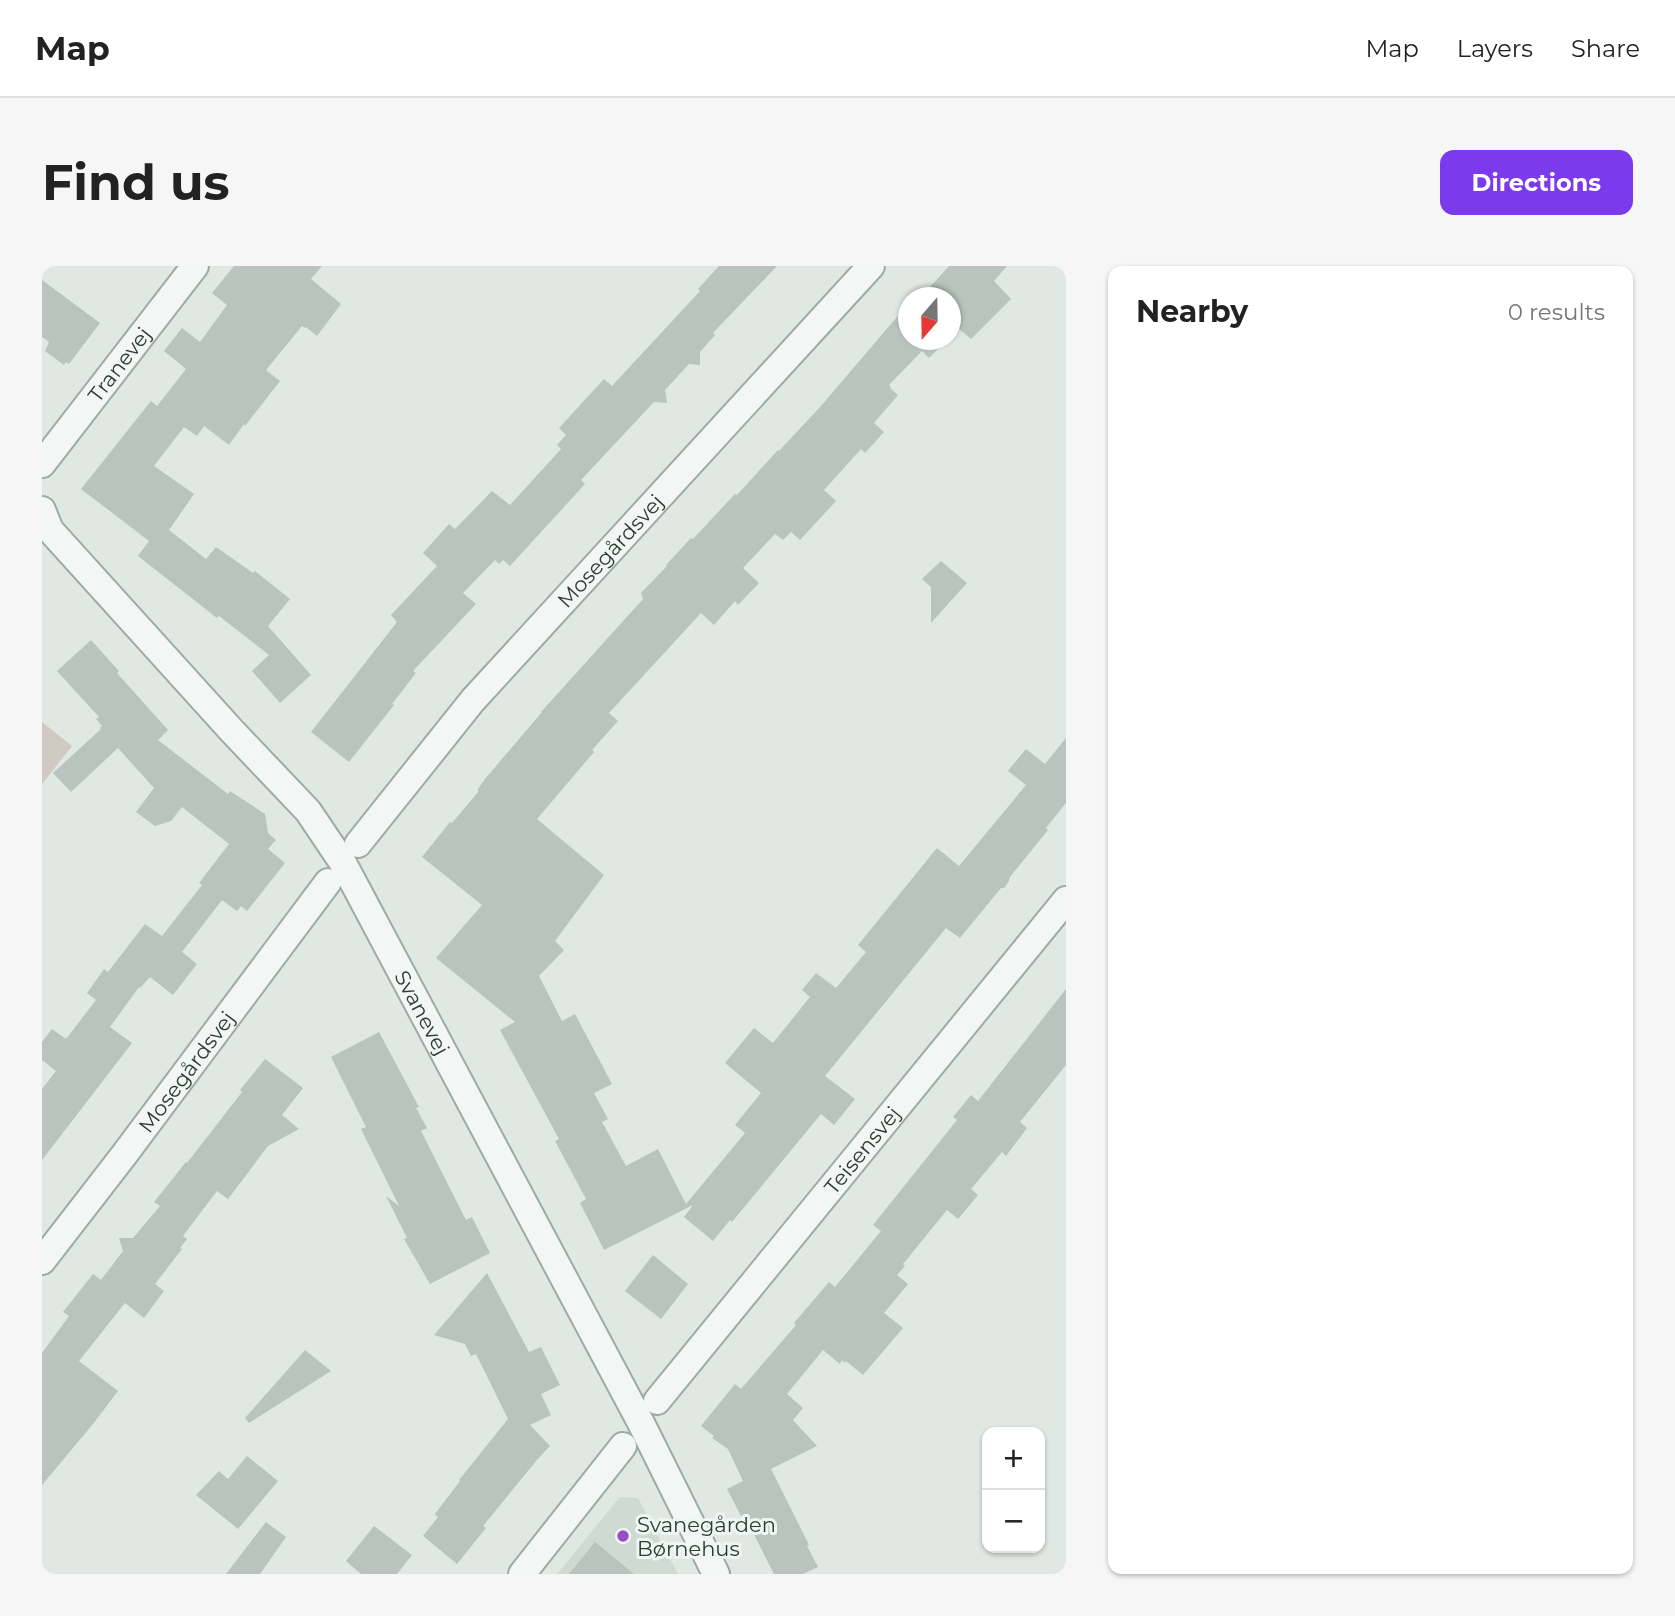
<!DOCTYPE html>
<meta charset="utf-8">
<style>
:root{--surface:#fff;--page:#f6f6f6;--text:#222;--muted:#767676;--line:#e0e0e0;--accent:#7c3aed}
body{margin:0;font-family:Montserrat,sans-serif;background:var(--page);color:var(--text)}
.controls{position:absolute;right:21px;bottom:21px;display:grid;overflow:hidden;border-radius:14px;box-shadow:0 2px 5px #0004}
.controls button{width:63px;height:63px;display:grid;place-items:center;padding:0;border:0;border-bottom:2px solid var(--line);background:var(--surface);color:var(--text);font:35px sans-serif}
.compass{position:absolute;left:856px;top:21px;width:63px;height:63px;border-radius:50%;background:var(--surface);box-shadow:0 2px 5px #0004;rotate:200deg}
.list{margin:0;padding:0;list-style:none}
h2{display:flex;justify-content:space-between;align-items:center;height:91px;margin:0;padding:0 28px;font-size:30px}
h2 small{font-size:23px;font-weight:400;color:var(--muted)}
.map{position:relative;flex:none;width:1024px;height:1308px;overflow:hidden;border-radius:14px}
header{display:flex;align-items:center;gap:42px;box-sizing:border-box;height:98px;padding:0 35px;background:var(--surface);border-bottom:2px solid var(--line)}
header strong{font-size:33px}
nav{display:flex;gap:38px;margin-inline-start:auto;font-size:24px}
.intro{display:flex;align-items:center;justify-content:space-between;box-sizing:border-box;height:168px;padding:0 42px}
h1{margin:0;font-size:49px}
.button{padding:18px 32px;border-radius:14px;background:var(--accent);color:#fff;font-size:24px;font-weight:700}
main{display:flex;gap:42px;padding:0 42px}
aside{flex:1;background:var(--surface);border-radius:14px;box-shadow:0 2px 5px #0004}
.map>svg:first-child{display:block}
.built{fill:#cedad2}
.green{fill:#d1cac2}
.building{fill:#b8c4bd}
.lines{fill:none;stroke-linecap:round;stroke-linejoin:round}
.minor-casing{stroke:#9eaba3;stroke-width:30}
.minor{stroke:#f2f6f4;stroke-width:26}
.poi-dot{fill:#994ec4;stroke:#eff5f2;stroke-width:2.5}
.labels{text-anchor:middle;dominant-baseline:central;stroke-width:6;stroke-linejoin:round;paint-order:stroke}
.street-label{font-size:21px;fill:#2a3e32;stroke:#eff5f2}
.poi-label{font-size:21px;fill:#2a3e32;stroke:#eff5f2;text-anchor:start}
</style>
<header>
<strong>Map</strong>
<nav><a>Map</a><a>Layers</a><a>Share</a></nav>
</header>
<div class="intro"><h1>Find us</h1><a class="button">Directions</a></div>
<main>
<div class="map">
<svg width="1024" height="1308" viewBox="0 0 1024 1308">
<rect width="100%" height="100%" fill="#e0e8e3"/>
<polygon class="built" points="578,1231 596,1232 636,1308 515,1308"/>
<polygon class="green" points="0,456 30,480 0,518"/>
<g class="building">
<polygon points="192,0 280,0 269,13 299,38 275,70 264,61 263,62 260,60 224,104 238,115 203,160 202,158 187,179 162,160 155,170 142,161 112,200 152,228 127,264 164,293 174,281 211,307 213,305 248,333 226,360 269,409 238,437 210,405 227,389 177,350 175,352 96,290 107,275 39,223 109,135 115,140 144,103 122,85 140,62 158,76 185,39 170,27"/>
<polygon points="677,0 735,0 671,67 673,69 658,86 658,99 647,98 623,124 625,137 612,136 539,214 543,218 468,300 461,294 457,298 453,294 421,327 434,338 371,405 374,407 350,438 352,439 307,496 269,466 355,356 349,349 395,300 381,287 407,258 413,263 450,225 468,239 519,183 515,179 524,169 517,162 562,113 570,120 658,25 656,23"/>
<polygon points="907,0 965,0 952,15 969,33 929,73 916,62 908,69 908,32 878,32"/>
<polygon points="0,14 58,57 27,98 24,96 22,99 3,85 7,76 0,71"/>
<polygon points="866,38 866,74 905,74 887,92 880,85 847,119 849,121 848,122 856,129 832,157 842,166 823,187 819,183 782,224 794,235 758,274 749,266 741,274 733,268 701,302 717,317 696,339 693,335 672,359 659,347 567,447 576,455 550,484 552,486 495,553 562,609 513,675 522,684 497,710 520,755 533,748 570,818 552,827 566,853 560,856 584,900 616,883 644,938 703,867 693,859 719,827 683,797 712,762 731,777 768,731 760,724 774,707 794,722 824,686 816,679 895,582 917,600 984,519 966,505 984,483 1003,498 1024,472 1024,537 1004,562 1006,564 968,611 967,615 962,622 959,622 918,672 904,662 783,810 813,833 792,859 779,848 690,956 688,954 671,975 642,951 651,939 562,984 538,937 544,933 513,875 517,873 458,764 473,756 394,692 440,639 380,591 408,556 410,557 436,526 436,523 443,513 500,446 499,446 601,333 599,327 625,300 624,299 649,272 651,273 693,228 695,229 736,184 737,185 779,140"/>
<polygon points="899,295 925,317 889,357 889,321 880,313"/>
<polygon points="49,374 77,405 75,407 126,464 116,474 186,528 188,525 223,548 226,567 234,574 226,583 243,597 205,645 199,640 195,645 180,634 140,686 155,698 131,729 108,711 98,722 97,721 68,761 90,777 0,894 0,823 14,805 0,794 0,776 10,763 24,773 54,734 45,727 62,703 66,706 103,658 120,670 160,619 157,617 187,578 140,541 129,555 113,560 94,546 112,522 76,482 29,526 11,507 59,463 58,462 60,460 54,453 57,451 15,405"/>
<polygon points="1024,723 1024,799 978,856 985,862 964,890 960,886 929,923 936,929 916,953 905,944 861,998 863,1000 855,1009 866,1018 842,1047 861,1062 821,1109 804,1095 803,1097 800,1094 798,1098 781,1084 745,1128 761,1142 751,1154 775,1180 729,1203 767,1279 765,1280 776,1301 761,1308 732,1308 702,1249 699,1250 685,1223 701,1215 686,1183 670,1172 672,1170 659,1160 693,1118 699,1123 754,1059 752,1057 787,1016 793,1021 839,965 831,959 915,854 911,851 929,829 936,835"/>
<polygon points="337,766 377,841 374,842 385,862 379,865 424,954 430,951 448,987 388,1018 362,973 365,972 344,930 357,940 319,863 324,861 289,791"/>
<polygon points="223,793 261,822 240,849 257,863 226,880 186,933 175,925 141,970 145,973 138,982 140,983 113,1018 122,1025 102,1052 83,1037 37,1095 76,1125 51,1158 0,1219 0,1087 27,1050 21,1046 51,1008 59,1014 81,985 77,972 91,972 118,940 112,936 144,896 145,897 200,826 198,824"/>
<polygon points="611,989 646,1018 619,1053 583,1025"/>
<polygon points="445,1007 487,1086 499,1081 518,1119 499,1128 509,1149 488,1159 508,1180 494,1195 441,1260 444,1262 415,1298 381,1270 396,1251 393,1248 418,1215 417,1214 466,1153 434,1088 429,1090 423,1078 392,1069"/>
<polygon points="263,1084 289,1105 207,1157 203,1152"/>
<polygon points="205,1190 236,1215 196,1263 154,1229 177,1205 186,1213"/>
<polygon points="224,1256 244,1271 218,1308 184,1308"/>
<polygon points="332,1260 370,1289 355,1308 319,1308 304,1295"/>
<polygon points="553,1276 592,1308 527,1308"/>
</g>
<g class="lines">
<g class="minor-casing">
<g id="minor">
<path id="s1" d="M0,198L153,0"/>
<path id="s2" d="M0,244L8,264L190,465L266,545L301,597L599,1157L674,1308"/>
<path id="s3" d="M316,578L431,434L829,0"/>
<path id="s4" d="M0,995L82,889L286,616"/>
<path id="s5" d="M615,1135L1024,634"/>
<polyline points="480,1308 581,1180"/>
</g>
</g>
<use href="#minor" class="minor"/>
</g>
<circle class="poi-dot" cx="581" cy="1270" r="7"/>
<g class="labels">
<g class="street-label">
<text stroke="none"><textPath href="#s1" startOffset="126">Tranevej</textPath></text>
<text stroke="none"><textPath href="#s3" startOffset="387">Mosegårdsvej</textPath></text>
<text stroke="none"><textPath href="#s2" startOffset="635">Svanevej</textPath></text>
<text stroke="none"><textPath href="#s4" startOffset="238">Mosegårdsvej</textPath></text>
<text stroke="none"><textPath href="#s5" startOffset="324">Teisensvej</textPath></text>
</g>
<g class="poi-label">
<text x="595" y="1258">Svanegården<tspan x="595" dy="24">Børnehus</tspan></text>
</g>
</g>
</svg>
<div class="controls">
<button>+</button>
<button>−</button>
</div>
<svg class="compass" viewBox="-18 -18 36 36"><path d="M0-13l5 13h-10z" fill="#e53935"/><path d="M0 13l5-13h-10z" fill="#767676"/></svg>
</div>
<aside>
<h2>Nearby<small>0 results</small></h2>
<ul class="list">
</ul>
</aside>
</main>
